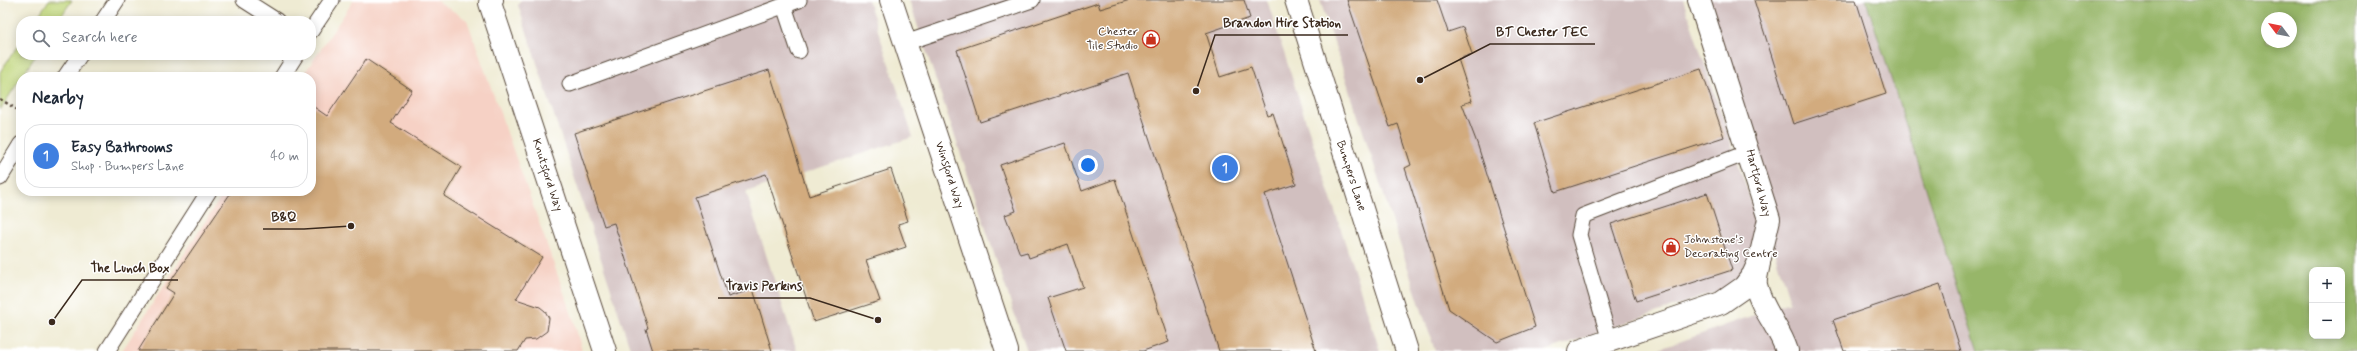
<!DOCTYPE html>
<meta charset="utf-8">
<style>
:root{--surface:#fff;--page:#f2f2f3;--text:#1f2937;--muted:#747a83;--line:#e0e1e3;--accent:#c8321e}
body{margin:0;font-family:Mynerve,sans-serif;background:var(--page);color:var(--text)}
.controls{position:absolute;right:12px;bottom:12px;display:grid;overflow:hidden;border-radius:8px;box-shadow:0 2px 10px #0003}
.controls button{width:36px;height:36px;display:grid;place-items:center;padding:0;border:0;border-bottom:1px solid var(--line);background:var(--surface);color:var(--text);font:20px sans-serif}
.compass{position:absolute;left:2261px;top:12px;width:36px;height:36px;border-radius:50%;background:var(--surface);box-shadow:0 2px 10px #0003;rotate:302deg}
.you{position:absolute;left:1088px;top:165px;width:14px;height:14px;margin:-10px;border:3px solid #fff;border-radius:50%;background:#1a73e8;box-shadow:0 0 0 6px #1a73e833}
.badge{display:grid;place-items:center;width:26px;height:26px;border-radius:50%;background:var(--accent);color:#fff;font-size:13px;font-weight:700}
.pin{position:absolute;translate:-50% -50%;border:2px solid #fff;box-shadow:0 1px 4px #0006}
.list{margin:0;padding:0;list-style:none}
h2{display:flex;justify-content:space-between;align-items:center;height:52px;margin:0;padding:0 16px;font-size:17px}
h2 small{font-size:13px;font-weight:400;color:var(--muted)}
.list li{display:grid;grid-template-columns:26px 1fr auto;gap:12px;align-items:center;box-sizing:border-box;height:64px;margin:0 8px 8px;padding:0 8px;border:1px solid var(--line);border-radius:16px}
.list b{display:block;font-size:15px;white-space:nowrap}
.list p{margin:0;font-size:13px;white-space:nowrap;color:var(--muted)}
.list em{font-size:13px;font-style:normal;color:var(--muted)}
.icon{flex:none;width:22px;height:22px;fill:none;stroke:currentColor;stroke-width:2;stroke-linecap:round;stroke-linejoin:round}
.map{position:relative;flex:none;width:2357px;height:351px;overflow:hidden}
.search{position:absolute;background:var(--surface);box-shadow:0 2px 10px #0003;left:16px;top:16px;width:300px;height:44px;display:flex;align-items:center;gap:10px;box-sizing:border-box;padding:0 14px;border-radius:16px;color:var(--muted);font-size:15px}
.panel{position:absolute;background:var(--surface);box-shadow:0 2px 10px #0003;left:16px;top:72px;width:300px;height:124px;border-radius:16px}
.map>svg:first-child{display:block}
.built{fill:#f6d1c5}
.industrial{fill:#d1bfbf}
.green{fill:#bfd579;stroke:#7d804c}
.forest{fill:#97b669;stroke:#697044;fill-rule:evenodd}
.building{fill:#d2ab7e}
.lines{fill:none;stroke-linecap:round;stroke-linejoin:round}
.service-casing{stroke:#564739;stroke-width:17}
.minor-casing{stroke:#564739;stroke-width:24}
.tertiary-casing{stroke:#564739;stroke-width:24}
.path{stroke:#564739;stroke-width:2.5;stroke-dasharray:3 3;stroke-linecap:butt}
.service{stroke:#fff;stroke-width:15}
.minor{stroke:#fff;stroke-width:22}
.tertiary{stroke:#fff;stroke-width:22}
.labels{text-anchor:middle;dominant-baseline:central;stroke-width:3;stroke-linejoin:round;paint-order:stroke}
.poi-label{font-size:12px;fill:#3b2a1e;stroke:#fff;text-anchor:end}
.street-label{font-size:12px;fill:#3b2a1e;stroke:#fff}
.leader{fill:none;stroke:#3b2a1e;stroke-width:1.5}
.callout-dot{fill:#3b2a1e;stroke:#fff;stroke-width:1.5}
.callout-label{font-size:13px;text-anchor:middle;font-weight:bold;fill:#3b2a1e;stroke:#fff;stroke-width:3;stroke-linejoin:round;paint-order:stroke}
</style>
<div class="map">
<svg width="2357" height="351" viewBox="0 0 2357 351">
<rect width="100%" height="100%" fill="#fff"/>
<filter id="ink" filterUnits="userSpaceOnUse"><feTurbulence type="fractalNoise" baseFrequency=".025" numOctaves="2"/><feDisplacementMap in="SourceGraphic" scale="8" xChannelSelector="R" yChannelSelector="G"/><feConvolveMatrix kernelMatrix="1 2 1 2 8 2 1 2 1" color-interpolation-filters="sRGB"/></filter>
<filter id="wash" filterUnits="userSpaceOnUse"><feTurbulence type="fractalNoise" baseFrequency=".012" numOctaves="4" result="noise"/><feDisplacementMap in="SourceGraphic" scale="16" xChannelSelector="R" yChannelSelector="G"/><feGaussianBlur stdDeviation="0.9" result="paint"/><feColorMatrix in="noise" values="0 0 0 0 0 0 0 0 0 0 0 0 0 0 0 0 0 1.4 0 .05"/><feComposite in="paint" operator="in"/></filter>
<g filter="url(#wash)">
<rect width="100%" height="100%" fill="#efebd3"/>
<polygon class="built" points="354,0 436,0 467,20 574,321 582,351 122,351 225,191 311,191 311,77 302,77"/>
<g class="industrial">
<polygon points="521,0 868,0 913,137 746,192 797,351 631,351 518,5"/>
<polygon points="909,0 1267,0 1380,351 1027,351"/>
<polygon points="1320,0 1683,0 1756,216 1759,239 1755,257 1733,286 1545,351 1435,351"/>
<polygon points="1695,0 1866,0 1978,351 1654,351 1790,302"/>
</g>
<g class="green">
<polygon points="49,0 72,0 58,21 35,21"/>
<polygon points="21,41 21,55 36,55 0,110 0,72"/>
</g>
<path class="forest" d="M1866,0H2357V351H1978ZM2267,18H2291V42H2267ZM2312,270H2342V336H2312Z"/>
<g id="blocks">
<g class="building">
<polygon points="1130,0 1244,0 1250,18 1206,33 1220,77 1251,67 1267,115 1273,113 1296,184 1265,194 1316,351 1219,351 1128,73 980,122 957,50 1098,3 1100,9"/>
<polygon points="1347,0 1437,0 1448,32 1463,27 1472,54 1458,59 1472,101 1462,104 1477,143 1535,327 1497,342 1449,309 1405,168 1411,165 1398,124 1390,127"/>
<polygon points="1754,0 1856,0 1886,94 1793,124"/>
<polygon points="366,59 412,90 391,123 461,167 444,196 542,257 516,299 540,307 545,311 549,318 547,331 536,339 525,340 518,351 138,351 174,293 166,288 232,191 311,191 311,105 327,116"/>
<polygon points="1701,69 1724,137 1555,192 1534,123"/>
<polygon points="769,70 809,196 891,169 908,221 898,224 906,247 866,260 880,301 814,322 766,174 695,197 728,297 753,289 772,351 653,351 646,329 648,328 614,223 604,226 574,133"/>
<polygon points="1065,143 1082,191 1115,179 1169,342 1143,351 1066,351 1048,298 1083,287 1068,244 1029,258 1027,252 1020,254 1005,215 1016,211 1000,165"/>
<polygon points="1707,193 1732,270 1636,301 1611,224"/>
<polygon points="1940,284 1961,351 1844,351 1833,320"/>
</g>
</g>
</g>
<g filter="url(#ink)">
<use href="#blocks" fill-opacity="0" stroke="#564739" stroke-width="1"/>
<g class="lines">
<g class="service-casing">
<g id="service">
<polyline points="244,0 277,21"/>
<polyline points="784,6 799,51"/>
<polyline points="103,21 117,0"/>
<polyline points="311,31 332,0"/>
<polyline points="905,43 1032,0"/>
<polyline points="65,77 80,55"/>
<polyline points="282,77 296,55"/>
<polyline points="570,84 799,0"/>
<polyline points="0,178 21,144"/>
<polyline points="1610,341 1579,235 1583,216 1749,152"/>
<polyline points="107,351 209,191"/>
</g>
</g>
<g class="minor-casing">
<g id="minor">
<polyline points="492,0 490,3 605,351"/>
<polyline points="891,0 1007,351"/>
<path d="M1759,263C1758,270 1755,279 1756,285C1761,309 1780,328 1787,351"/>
<polyline points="1579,351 1721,303 1744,287 1753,275 1759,262 1769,219 1699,0"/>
</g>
</g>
<g class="tertiary-casing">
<polyline id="tertiary" points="1296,0 1407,351"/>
</g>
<polyline class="path" points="0,99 21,112"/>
<use href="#service" class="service"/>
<use href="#minor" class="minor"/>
<use href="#tertiary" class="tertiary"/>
</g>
</g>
<defs>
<g id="shop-ring" transform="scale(0.9)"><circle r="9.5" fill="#fff" stroke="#c8321e" stroke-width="1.5"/><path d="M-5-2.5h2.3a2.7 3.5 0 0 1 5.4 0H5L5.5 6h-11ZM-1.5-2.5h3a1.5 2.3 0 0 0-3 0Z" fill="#c8321e"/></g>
</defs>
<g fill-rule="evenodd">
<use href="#shop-ring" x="1151" y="39"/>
<use href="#shop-ring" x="1671" y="247"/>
</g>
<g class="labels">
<g class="poi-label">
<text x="1138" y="32">Chester<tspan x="1138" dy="14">Tile Studio</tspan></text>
<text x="1684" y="240" text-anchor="start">Johnstone's<tspan x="1684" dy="14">Decorating Centre</tspan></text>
</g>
<g class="street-label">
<text transform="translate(547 175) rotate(72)">Knutsford Way</text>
<text transform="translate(949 175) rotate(72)">Winsford Way</text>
<text transform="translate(1351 176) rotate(72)">Bumpers Lane</text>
<text transform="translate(1758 183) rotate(75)">Hartford Way</text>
</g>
</g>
<path class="leader" d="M1196 91L1215 35H1348M1420 80L1490 44H1595M351 226L304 229H263M52 322L82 280H178M878 320L810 298H718"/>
<g class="callout-dot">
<circle cx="1196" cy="91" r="4"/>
<circle cx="1420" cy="80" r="4"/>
<circle cx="351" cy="226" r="4"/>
<circle cx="52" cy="322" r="4"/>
<circle cx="878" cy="320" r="4"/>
</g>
<g class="callout-label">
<text x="1282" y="27">Brandon Hire Station</text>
<text x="1542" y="36">BT Chester TEC</text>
<text x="284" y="221">B&amp;Q</text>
<text x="130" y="272">The Lunch Box</text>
<text x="764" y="290">Travis Perkins</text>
</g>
</svg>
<div class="controls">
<button>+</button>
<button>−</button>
</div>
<svg class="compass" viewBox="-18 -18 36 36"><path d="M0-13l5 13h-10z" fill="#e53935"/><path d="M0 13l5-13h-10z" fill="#747a83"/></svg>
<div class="you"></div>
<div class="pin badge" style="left:1225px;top:168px;background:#3f7fe0">1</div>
<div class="search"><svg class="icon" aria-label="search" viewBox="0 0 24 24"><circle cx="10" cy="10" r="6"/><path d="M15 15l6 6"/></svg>Search here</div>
<section class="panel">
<h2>Nearby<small></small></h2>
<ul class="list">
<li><span class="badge" style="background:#3f7fe0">1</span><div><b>Easy Bathrooms</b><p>Shop · Bumpers Lane</p></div><em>40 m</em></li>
</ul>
</section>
</div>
